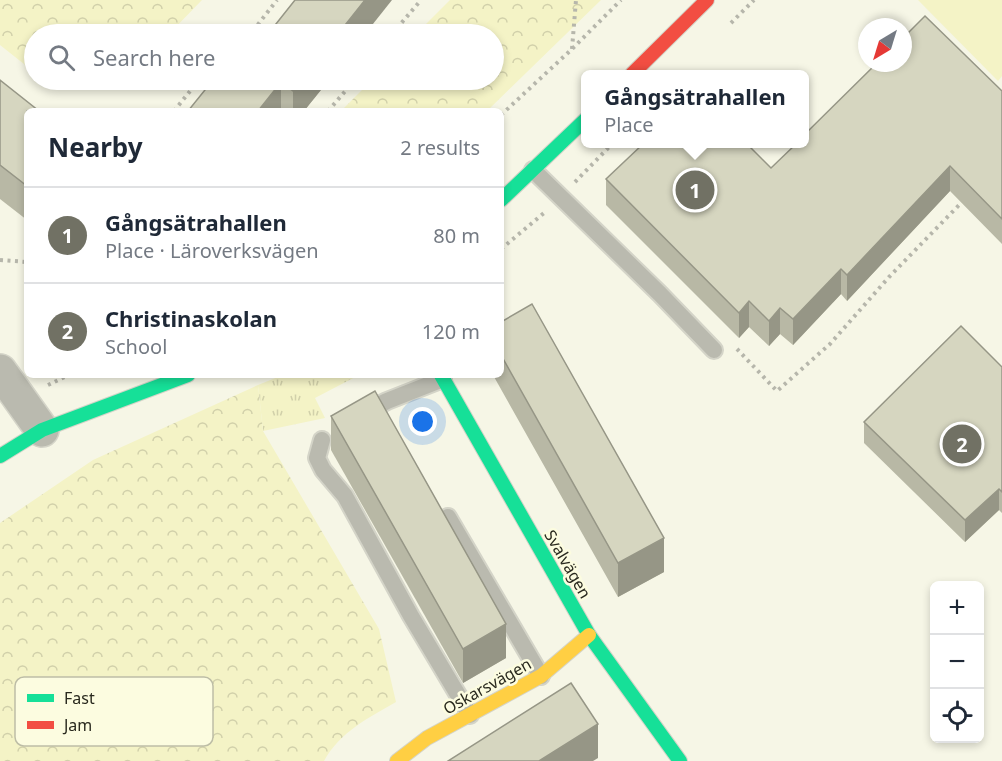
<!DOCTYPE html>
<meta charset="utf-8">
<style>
:root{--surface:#fff;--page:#f6f6f7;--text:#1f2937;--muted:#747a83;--line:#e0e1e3;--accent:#717164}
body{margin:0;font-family:"Noto Sans",sans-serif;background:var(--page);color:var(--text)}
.controls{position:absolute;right:18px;bottom:18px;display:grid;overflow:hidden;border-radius:9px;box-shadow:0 3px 9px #0003}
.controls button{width:54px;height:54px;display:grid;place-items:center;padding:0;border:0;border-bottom:2px solid var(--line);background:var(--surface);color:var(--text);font:30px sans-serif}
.compass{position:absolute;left:858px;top:18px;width:54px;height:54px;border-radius:50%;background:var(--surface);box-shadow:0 3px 9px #0003;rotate:218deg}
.you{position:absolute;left:423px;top:422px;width:21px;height:21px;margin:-15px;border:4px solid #fff;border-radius:50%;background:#1a73e8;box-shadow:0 0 0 9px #1a73e833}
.badge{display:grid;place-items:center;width:39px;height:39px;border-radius:50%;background:var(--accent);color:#fff;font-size:20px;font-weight:700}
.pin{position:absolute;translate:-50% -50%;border:3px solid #fff;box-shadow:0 2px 6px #0006}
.popup{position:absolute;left:581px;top:70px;width:228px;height:78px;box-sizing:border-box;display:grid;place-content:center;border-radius:9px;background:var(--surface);filter:drop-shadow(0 2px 4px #0005);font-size:20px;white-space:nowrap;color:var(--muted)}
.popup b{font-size:22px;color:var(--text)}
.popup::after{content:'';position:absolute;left:50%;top:100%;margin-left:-12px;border:12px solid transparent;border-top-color:var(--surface)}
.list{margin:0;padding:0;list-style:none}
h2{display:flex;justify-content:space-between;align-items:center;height:78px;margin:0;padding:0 24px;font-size:26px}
h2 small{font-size:20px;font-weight:400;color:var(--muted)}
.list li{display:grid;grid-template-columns:39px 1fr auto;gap:18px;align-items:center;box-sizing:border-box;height:96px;padding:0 24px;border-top:2px solid var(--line)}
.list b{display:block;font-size:22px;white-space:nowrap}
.list p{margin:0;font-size:20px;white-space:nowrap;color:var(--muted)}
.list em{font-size:20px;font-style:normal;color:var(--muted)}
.icon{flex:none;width:33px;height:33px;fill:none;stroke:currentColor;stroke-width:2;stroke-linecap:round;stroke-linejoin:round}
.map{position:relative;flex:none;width:1002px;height:761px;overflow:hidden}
.search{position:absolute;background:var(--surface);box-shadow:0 3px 9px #0003;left:24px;top:24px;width:480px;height:66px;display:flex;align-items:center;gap:15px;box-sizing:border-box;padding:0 21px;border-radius:33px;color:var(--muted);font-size:22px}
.panel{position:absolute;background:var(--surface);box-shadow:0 3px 9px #0003;left:24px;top:108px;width:480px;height:270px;border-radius:9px}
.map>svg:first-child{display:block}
.grass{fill:url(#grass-tufts)}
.forest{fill:url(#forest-crowns)}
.park{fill:#f4f3c6}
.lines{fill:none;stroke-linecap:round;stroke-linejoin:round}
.lane-casing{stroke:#d4d4c8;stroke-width:20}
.street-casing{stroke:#d4d4c8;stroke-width:36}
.fast-casing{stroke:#d4d4c8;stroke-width:16}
.slow-casing{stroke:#d4d4c8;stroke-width:16}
.jam-casing{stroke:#d4d4c8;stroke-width:16}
.path{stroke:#b6b6ab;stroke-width:4;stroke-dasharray:3 4.5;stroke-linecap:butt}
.lane{stroke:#babaaf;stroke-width:16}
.street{stroke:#babaaf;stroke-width:33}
.fast{stroke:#16e098;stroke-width:14}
.slow{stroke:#ffcf43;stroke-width:14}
.jam{stroke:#f24e42;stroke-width:14}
.wall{fill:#b8b8a5}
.shaded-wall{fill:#969686}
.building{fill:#d6d6c0;stroke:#969686;stroke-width:1.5}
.labels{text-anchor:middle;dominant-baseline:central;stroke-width:5;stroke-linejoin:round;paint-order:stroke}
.street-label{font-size:16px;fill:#29291e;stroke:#fcfce0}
.key{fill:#fcfce0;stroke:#bdbda6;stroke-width:1.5}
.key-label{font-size:16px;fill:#29291e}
</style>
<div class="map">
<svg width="1002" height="761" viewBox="0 0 1002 761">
<defs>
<pattern id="grass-tufts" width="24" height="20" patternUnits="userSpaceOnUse" patternTransform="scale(1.5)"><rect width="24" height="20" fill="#f4f3c6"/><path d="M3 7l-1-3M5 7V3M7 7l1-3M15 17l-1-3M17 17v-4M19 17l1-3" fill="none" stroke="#d1d0aa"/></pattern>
<pattern id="forest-crowns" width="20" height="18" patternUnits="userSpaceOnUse" patternTransform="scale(1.5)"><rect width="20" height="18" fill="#f4f3c6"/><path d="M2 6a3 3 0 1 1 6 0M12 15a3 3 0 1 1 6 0" fill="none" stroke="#d1d0aa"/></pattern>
</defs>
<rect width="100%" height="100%" fill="#f6f6e6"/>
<polygon class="grass" points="283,375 359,375 315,398 325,418 263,431 258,385"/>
<g class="forest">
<polygon points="0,0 202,0 169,34 34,34 34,69 29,68 0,45"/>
<polygon points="450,0 601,0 487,111 341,111 372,80 494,80 494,34 416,34"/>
<path d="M258,385L263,431L379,629L396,702C368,718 340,732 324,761H0V523L93,460Z"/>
</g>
<polygon class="park" points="918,0 1002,0 1002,76 998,81"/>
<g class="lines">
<g class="lane-casing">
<g id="lane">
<polyline points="533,170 660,294 714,350"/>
<polyline points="361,414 387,401 443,379"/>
<polyline points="322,440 317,458 323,470 345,496 411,616 470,715"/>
<polyline points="448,517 541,676"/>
</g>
</g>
<g class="street-casing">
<polyline id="street" points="0,371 42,430"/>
</g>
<g class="fast-casing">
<g id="fast">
<polyline points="501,200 586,119"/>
<polyline points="441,375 589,635 680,761"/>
<polyline points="0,456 42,430 188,375"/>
</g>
</g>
<g class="slow-casing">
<polyline id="slow" points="397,761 427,738 541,676 589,635"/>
</g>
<g class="jam-casing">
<polyline id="jam" points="632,74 707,0"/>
</g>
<g class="path">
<polyline points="731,23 754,0"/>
<polyline points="246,34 256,27 277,0"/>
<polyline points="392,34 421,0"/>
<polyline points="572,49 576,0"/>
<polyline points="174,111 199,80"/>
<polyline points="328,111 355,80"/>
<polyline points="501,115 572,49 621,0"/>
<polyline points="575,182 612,144"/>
<polyline points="501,249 544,213"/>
<polyline points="0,260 27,262"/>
<polyline points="737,349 777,391 830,344 889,277 964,200"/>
<polyline points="48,385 69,375"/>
</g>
<use href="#lane" class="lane"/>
<use href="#street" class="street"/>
<use href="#fast" class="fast"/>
<use href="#slow" class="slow"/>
<use href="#jam" class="jam"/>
</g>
<g class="wall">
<polygon points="0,80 27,111 27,220 0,199"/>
<polygon points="213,80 329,80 304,111 188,111"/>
<polygon points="1002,91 1002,244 950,191 847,301 841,294 793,345 780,334 769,346 749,327 739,338 606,205 606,179 771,168"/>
<polygon points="501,322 664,572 618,597 493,375 501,375"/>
<polygon points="1002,367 1002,513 999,510 965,542 864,443 864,422"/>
<polygon points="331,416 506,658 463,683 331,450"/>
</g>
<g class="shaded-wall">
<polygon points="365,0 392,0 365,34 338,34"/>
<polygon points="302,80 329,80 304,111 293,111 293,91"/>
<polygon points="281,82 281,111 258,111"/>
<polygon points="950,166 950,191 847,301 847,275"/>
<polygon points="841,269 841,294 793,345 793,319"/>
<polygon points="749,301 749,327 739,338 739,313"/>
<polygon points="780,308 780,334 769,346 769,321"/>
<polygon points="999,489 999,510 965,542 965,520"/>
<polygon points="664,538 664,572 618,597 618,563"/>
<polygon points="506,624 506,658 463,683 463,649"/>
<polygon points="598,724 598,758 593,761 539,761"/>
</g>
<g class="building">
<polygon points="295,0 365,0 338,34 268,34"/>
<polygon points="925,16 1002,91 1002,219 950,166 847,275 841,269 793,319 780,308 769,321 749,301 739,313 606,179 643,144 747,144 771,168 796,144 804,144 804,135 877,63 903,63 903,38"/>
<polygon points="0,80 39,111 27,111 27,186 0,165"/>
<polygon points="213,80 302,80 293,91 281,82 258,111 188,111"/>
<polygon points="532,304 664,538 618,563 501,355 501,322"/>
<polygon points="961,326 1002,367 1002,492 999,489 965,520 864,422"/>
<polygon points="375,391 506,624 463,649 331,416"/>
<polygon points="571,683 598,724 539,761 448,761"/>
</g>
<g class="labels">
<g class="street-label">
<text transform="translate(568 564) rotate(60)">Svalvägen</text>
<text transform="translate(487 686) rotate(-29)">Oskarsvägen</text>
</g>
</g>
<rect x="15" y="677" width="198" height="69" rx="9" class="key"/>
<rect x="27" y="694" width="27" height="8" fill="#16e098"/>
<rect x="27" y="721" width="27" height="8" fill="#f24e42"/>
<g class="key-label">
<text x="64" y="704">Fast</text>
<text x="64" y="731">Jam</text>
</g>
</svg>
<div class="controls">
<button>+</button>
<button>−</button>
<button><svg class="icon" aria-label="locate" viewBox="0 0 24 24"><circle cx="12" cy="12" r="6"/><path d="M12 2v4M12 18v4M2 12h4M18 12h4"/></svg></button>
</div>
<svg class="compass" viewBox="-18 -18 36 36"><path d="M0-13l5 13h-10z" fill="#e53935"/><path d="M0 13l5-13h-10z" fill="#747a83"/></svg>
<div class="you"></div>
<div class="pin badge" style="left:695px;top:190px">1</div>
<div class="popup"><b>Gångsätrahallen</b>Place</div>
<div class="pin badge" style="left:962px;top:444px">2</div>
<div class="search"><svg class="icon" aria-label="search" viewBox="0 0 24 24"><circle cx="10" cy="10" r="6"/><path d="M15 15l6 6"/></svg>Search here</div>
<section class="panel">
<h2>Nearby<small>2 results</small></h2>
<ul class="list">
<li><span class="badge">1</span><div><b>Gångsätrahallen</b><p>Place · Läroverksvägen</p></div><em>80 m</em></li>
<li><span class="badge">2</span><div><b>Christinaskolan</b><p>School</p></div><em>120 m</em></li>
</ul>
</section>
</div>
